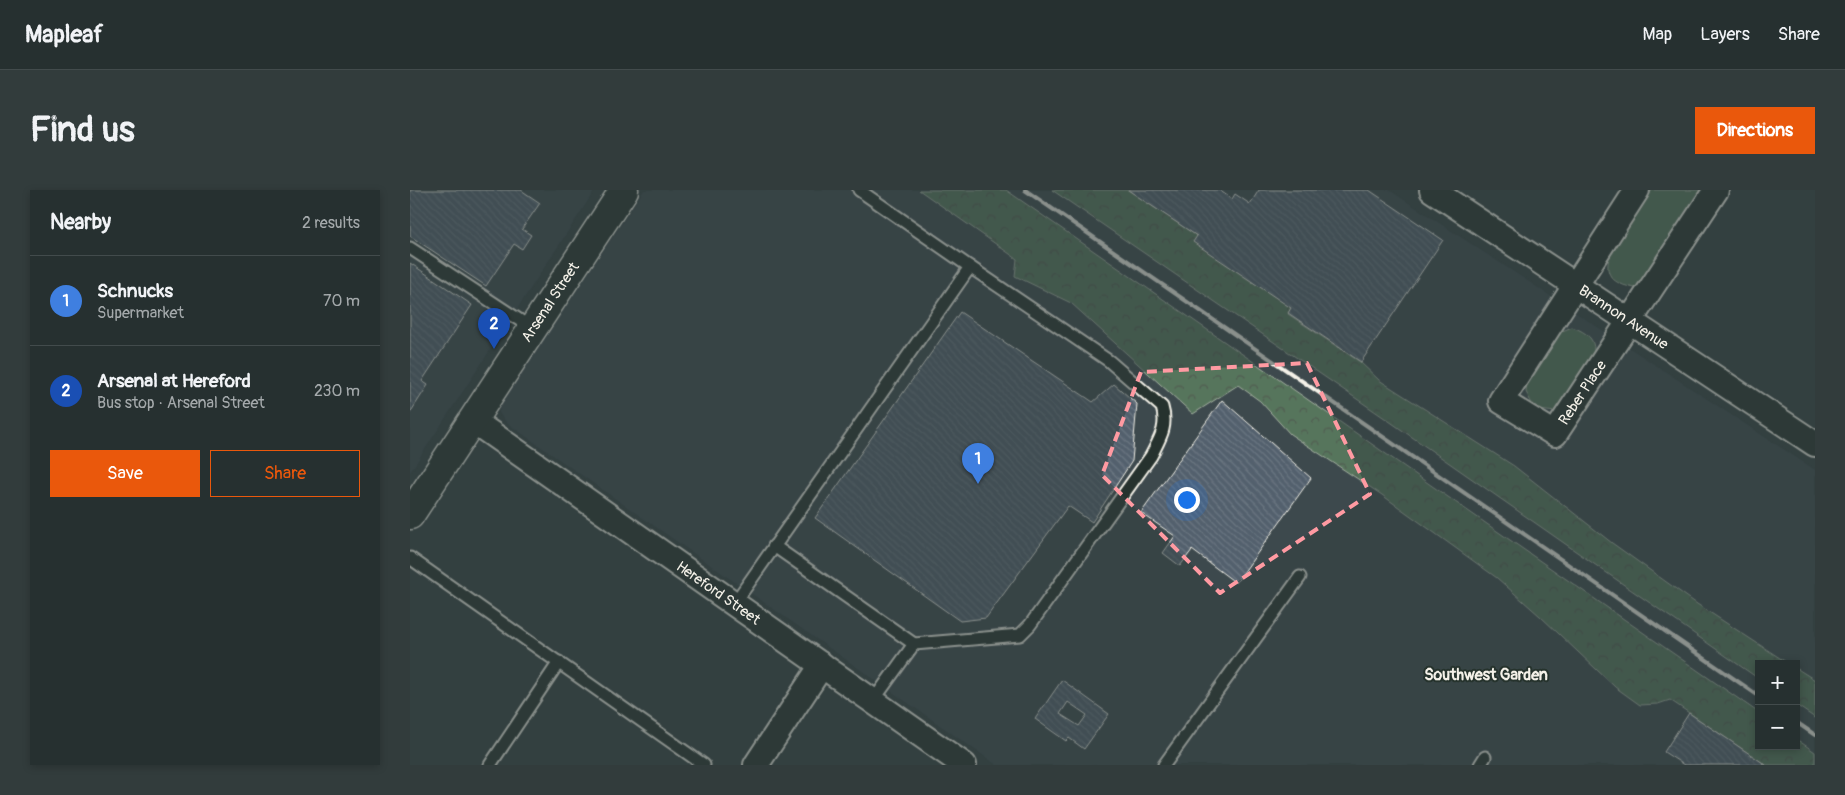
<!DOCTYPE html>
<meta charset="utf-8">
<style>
:root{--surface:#263030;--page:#323c3c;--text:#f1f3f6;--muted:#a4a9ab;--line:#424b4c;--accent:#ea580c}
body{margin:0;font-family:Pangolin,sans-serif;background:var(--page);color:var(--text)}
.controls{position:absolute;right:15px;bottom:15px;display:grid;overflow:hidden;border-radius:0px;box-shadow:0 2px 8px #0003}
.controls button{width:45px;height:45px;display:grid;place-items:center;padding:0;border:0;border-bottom:1px solid var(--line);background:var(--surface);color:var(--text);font:25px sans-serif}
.you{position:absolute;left:776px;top:309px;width:18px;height:18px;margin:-12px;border:4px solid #fff;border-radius:50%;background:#1a73e8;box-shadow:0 0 0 8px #1a73e833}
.badge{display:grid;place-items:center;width:32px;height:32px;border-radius:50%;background:var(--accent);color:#fff;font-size:16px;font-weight:700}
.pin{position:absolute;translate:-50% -41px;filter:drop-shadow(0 1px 2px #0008)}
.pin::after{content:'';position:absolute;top:26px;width:18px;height:15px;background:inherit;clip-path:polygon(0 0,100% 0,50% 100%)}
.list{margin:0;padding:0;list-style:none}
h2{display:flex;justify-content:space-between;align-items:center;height:65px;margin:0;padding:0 20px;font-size:21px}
h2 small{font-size:16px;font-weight:400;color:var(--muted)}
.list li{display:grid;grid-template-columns:32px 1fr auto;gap:15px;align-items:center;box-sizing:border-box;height:90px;padding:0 20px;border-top:1px solid var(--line)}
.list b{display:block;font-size:19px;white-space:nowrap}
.list p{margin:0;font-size:16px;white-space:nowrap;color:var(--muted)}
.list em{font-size:16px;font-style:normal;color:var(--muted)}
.actions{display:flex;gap:10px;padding:15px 20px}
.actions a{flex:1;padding:11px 0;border:1px solid var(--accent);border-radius:0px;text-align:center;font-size:18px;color:var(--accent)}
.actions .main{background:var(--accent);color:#fff}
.map{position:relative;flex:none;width:1405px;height:575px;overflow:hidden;border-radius:0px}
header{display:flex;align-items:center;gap:30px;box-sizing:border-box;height:70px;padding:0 25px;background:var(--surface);border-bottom:1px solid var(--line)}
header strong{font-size:24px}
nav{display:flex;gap:28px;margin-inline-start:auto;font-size:18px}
.intro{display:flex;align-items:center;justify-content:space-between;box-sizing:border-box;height:120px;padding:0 30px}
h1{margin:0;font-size:35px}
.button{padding:12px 22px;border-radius:0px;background:var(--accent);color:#fff;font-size:18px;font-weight:700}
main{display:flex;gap:30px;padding:0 30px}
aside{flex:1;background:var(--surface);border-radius:0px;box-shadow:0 2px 8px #0003}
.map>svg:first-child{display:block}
.built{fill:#3c4a4e;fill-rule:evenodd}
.green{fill:#57745c;stroke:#a6b2a2}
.forest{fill:url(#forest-crowns);stroke:#a6b2a2}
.building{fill:url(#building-back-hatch);stroke:#f4f1e8;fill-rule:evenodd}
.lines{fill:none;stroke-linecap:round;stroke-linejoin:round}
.service-casing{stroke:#f4f1e8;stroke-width:15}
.minor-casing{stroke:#f4f1e8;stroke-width:28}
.secondary-casing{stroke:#f4f1e8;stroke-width:31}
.service{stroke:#26332d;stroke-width:11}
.minor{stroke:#26332d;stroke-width:24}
.secondary{stroke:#26332d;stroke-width:28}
.rail{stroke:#f4f1e8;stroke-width:4}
.marked{fill:none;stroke:#ff9aa2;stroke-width:4;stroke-dasharray:10 6;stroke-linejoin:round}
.labels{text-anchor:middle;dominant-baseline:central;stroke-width:4;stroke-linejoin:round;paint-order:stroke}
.street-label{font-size:15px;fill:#f4f1e8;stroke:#26332d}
.neighbourhood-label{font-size:16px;font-weight:bold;fill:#f4f1e8;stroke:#26332d}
</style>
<header>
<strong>Mapleaf</strong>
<nav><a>Map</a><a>Layers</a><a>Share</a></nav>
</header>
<div class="intro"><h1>Find us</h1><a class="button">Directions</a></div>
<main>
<aside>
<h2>Nearby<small>2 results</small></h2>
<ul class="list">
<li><span class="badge" style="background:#3f7fe0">1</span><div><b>Schnucks</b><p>Supermarket</p></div><em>70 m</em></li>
<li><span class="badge" style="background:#1a4fb4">2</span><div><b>Arsenal at Hereford</b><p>Bus stop · Arsenal Street</p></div><em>230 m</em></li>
</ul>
<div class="actions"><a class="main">Save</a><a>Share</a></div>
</aside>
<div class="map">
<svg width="1405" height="575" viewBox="0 0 1405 575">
<defs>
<pattern id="forest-crowns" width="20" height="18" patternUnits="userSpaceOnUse" patternTransform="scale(1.25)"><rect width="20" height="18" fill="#57745c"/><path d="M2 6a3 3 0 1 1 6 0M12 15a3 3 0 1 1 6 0" fill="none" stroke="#4f5c50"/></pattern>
<pattern id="building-back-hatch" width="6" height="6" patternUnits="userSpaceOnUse" patternTransform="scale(1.25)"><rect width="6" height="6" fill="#52606d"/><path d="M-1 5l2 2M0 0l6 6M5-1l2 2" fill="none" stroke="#6c7782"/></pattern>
</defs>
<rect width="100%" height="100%" fill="#334040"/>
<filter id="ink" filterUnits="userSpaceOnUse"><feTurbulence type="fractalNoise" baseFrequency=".02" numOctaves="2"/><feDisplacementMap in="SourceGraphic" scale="10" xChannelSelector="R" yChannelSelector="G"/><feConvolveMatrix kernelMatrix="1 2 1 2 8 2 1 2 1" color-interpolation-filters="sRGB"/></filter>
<g filter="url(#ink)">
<g class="built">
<polygon points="0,0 185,0 0,282"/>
<path d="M234,0H979L1405,280V575H587L97,233L89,223L90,216ZM1349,474H1386V556H1349Z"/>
</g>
<g class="green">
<path d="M1242,0H1294L1233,92L1225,98C1203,94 1192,85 1201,62Z"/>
<path d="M1162,137C1195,148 1185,169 1170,193C1162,206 1158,214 1145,222L1130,220L1121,212L1116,202L1117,192L1150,142Z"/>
</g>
<g class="forest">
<polygon points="509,0 596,0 1349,523 1349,556 1386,556 1386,549 1405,562 1405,575 1356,575 1260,510 1248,514 1230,515 1205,497 1130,426 1087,388 972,305 880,244 850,211 828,195 783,224 661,113 605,86 607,69"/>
<polygon points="642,0 718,0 787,46 881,118 878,124 950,172 969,190 1104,276 1202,353 1287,414 1379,474 1349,474 1349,489 979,231"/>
<polygon points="1386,478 1405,490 1405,528 1386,515"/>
</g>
<g class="building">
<polygon points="0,0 111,0 130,13 112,39 121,45 112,59 104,54 76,96 0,46"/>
<polygon points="718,0 809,0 822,9 825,4 840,14 849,0 959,0 1033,50 951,172 878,123 881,118 783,52 787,46"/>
<polygon points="0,73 62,115 12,191 18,195 0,223"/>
<polygon points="550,122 683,212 704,194 727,214 722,271 682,332 658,316 576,428 550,431 405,328"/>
<polygon points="812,210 901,288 826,393 782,360 770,376 753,363 765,346 731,323"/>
<path d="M652,490L699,524L674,559L659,548L656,551L625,529ZM658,512L677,525L669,536L650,524Z"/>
<polygon points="1279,523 1356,575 1274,575 1254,562"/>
</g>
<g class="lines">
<g class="service-casing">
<g id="service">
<path d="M449,0L560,77L699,171L752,217C758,237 750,248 741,266L620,435L610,445L504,454L463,511"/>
<polyline points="0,58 123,139"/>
<polyline points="364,356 504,454"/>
<polyline points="0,368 294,575"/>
<polyline points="324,414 560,77"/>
<polyline points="80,575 149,472"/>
<polyline points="754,575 890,387"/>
<polyline points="1070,575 1075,567"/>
</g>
</g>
<g class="minor-casing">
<g id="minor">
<path id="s1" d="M1022,0L1405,254"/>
<path id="s2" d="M1227,0L1091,211L1145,244L1306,0"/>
<path id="s3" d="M62,230L554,575"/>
<polyline points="346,575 412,475"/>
</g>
</g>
<g class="secondary-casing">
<g id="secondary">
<path id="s4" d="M0,325L214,0"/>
</g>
</g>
<use href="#service" class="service"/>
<use href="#minor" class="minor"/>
<use href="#secondary" class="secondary"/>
<g class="rail">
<polyline points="615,0 1349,506"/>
<polyline points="1386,532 1405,545"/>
</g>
</g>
</g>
<path d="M0 0H1405V575H0ZM897,173L960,304L810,403L692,285L731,182Z" fill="#334040" fill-opacity=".55" fill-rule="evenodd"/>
<path class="marked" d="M897,173L960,304L810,403L692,285L731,182Z"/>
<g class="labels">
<g class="street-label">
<text stroke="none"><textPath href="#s4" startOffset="255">Arsenal Street</textPath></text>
<text stroke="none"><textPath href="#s1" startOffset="230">Brannon Avenue</textPath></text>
<text stroke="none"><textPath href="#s2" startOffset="364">Reber Place</textPath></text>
<text stroke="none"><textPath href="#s3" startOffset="301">Hereford Street</textPath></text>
</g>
<g class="neighbourhood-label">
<text x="1076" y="485">Southwest Garden</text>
</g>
</g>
</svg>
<div class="controls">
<button>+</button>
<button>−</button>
</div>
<div class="you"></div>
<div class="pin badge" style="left:568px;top:294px;background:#3f7fe0">1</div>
<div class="pin badge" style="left:84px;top:159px;background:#1a4fb4">2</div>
</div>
</main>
